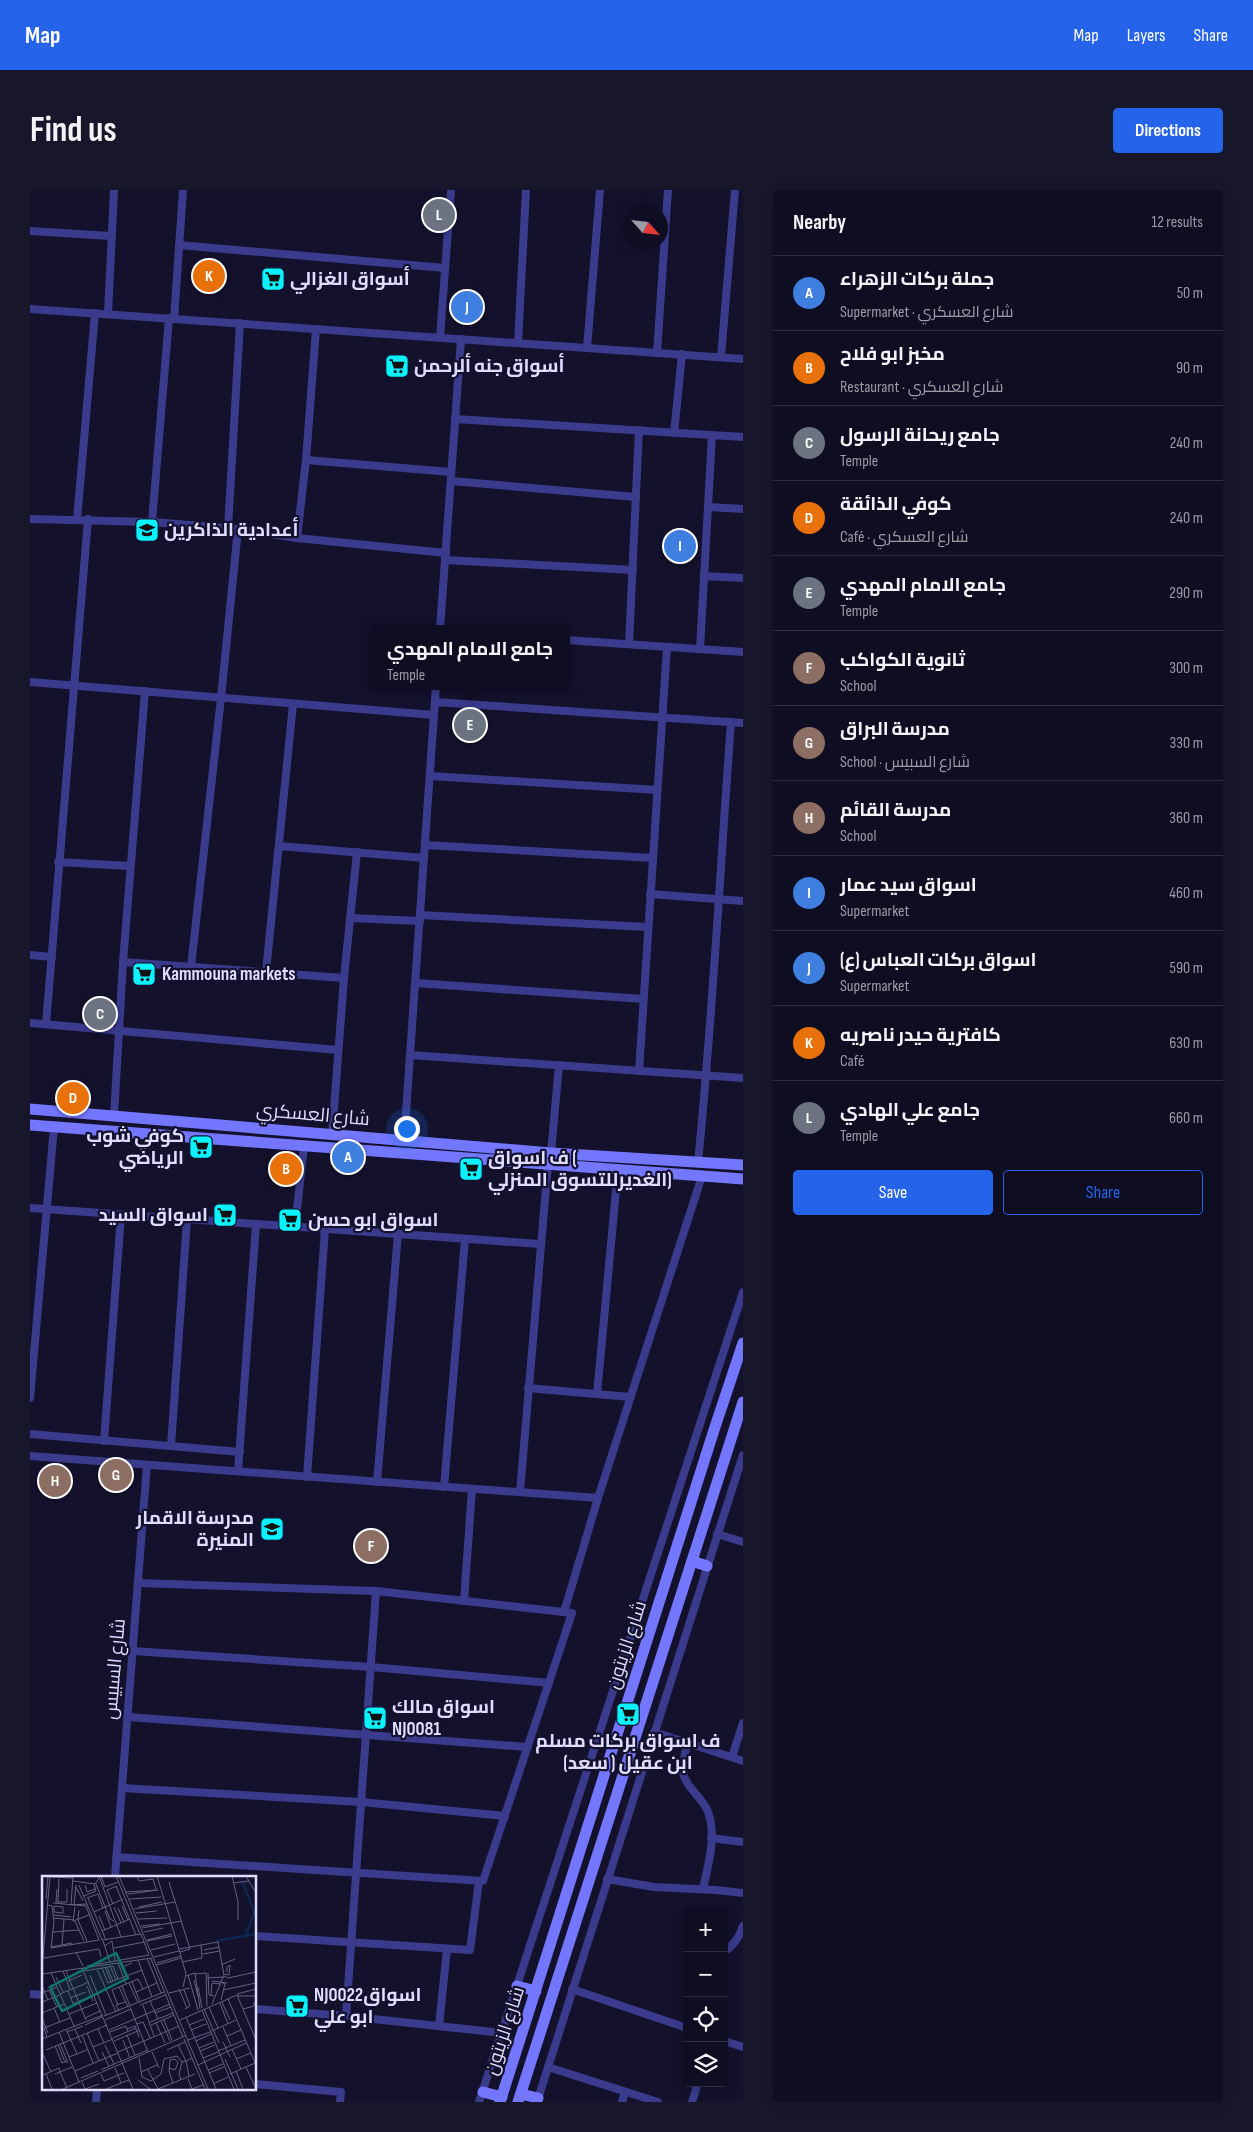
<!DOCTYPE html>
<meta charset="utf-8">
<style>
:root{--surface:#0f0d22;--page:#18162a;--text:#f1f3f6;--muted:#9b9ca5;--line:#2f2d40;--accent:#2563eb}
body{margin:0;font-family:"Sofia Sans Condensed",Cairo,sans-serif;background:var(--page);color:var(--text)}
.controls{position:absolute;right:15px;bottom:15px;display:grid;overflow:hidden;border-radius:5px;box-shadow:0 2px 12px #0003}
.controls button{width:45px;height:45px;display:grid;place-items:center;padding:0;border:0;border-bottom:1px solid var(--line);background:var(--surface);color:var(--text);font:25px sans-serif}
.compass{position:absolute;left:593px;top:15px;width:45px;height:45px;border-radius:50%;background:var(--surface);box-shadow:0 2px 12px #0003;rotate:117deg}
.you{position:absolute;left:376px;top:938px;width:18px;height:18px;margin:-12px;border:4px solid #fff;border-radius:50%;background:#1a73e8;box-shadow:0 0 0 8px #1a73e833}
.badge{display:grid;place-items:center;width:32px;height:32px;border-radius:50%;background:var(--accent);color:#fff;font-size:16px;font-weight:700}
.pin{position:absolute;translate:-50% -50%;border:2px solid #fff;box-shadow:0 1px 5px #0006}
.popup{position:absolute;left:340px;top:435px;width:200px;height:65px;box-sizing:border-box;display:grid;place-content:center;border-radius:5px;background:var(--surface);filter:drop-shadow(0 1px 4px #0005);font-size:16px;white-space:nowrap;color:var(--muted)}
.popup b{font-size:19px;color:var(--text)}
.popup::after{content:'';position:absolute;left:50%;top:100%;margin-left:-10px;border:10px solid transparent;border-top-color:var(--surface)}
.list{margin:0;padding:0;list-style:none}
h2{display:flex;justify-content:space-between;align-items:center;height:65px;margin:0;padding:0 20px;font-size:21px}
h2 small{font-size:16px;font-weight:400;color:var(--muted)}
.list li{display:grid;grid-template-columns:32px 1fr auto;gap:15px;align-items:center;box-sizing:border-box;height:75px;padding:0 20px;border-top:1px solid var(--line)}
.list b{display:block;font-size:19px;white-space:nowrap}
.list p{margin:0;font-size:16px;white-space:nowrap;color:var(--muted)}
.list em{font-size:16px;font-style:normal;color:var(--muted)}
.actions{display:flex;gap:10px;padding:15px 20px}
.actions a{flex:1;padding:11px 0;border:1px solid var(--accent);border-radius:5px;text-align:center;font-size:18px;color:var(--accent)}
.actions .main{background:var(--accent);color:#fff}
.icon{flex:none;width:28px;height:28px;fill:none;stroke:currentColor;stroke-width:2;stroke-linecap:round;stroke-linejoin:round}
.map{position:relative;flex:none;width:713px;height:1912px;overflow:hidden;border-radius:5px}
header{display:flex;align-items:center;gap:30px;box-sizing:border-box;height:70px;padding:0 25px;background:var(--accent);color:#fff}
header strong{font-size:24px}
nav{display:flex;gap:28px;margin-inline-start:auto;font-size:18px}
.intro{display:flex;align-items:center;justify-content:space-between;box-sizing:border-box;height:120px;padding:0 30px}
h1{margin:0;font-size:35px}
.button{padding:12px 22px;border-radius:5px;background:var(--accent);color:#fff;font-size:18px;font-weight:700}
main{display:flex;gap:30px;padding:0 30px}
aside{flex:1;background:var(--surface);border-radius:5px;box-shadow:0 2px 12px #0003}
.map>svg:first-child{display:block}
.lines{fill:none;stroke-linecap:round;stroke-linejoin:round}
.street{stroke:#3a3b8d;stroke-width:8}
.secondary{stroke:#7377ff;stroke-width:11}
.labels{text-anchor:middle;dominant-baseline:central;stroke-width:4.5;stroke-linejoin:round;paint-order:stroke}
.poi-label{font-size:19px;font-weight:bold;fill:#dfdcff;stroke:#14112d;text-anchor:start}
.street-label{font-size:19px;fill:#dfdcff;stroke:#14112d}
.inset-river{fill:none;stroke:#0b2851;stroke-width:2.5}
.inset-road{fill:none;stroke:#656281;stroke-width:1}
.view{fill:#0f766e;fill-opacity:0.15;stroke:#0f766e;stroke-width:2.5}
.inset-edge{fill:none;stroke:#dfdcff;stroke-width:2.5}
</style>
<header>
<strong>Map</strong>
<nav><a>Map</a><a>Layers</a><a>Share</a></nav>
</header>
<div class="intro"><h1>Find us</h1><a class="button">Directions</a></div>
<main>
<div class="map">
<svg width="713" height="1912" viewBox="0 0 713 1912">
<rect width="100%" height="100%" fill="#14112d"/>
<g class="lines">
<g class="street">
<polyline points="0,41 81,46"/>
<polyline points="149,55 415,78"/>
<polyline points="0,119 713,169"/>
<polyline points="78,124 84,0"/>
<polyline points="144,129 153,0"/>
<polyline points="410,147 421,0"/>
<polyline points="488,153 496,0"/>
<polyline points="557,158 570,0"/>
<polyline points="627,163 638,0"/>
<polyline points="691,167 705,0"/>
<polyline points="425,229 713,247"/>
<polyline points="644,243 652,164"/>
<polyline points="276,270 421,282"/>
<polyline points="421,291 606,307"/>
<polyline points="678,317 713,319"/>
<polyline points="0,329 122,332 198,338 267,348 416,363"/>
<polyline points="47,330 65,123"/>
<polyline points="122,332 139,128"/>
<polyline points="198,338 210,133"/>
<polyline points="267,348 276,270 286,139"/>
<polyline points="415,370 603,380"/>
<polyline points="674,386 713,388"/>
<polyline points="410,439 431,149"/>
<polyline points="536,450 713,462"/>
<polyline points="599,454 609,240"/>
<polyline points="670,459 682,245"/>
<polyline points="0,492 404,525"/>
<polyline points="405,512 713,533"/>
<polyline points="400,586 627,600"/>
<polyline points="395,655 623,668"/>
<polyline points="249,656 394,668"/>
<polyline points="28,672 100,676"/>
<polyline points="620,704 713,711"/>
<polyline points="390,725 618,737"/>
<polyline points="320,728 390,731"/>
<polyline points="0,765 22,767"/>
<polyline points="93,772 314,788"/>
<polyline points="161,777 191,508 208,339"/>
<polyline points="236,782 263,514"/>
<polyline points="386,793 613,809"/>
<polyline points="0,833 308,860"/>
<path d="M16,834C30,665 45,497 58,329"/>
<polyline points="380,865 713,888"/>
<polyline points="609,881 637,457"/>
<polyline points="84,925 93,772 115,501"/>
<polyline points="302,945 314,788 327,662"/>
<polyline points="374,950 406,496"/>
<polyline points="521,963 529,875"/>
<path d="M668,972C683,825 690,678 701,532"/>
<polyline points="0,1018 510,1054"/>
<polyline points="265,1037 274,956"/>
<polyline points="498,1198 600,1207"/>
<polyline points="567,1204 588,979"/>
<polyline points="0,1208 24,937"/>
<polyline points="0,1244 210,1262"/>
<polyline points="74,1251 91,1025"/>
<polyline points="141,1256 157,1030"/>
<polyline points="0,1266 568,1308"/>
<polyline points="208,1281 226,1034"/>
<polyline points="277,1287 295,1039"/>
<polyline points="347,1292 368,1044"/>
<polyline points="414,1297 435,1049"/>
<polyline points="490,1302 518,974"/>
<polyline points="687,1344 713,1352"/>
<polyline points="434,1411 442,1299"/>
<polyline points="534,1422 568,1308 672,986"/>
<polyline points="103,1461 341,1477 519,1493"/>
<polyline points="98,1527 498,1557"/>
<polyline points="624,1542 713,1571"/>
<path d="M657,1553C656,1561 653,1571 653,1580C653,1596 673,1607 678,1622C687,1647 678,1675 673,1699"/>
<polyline points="702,1567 713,1533"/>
<polyline points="92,1598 331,1612 475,1626"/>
<polyline points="681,1648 713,1652"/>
<polyline points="86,1667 453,1691 542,1423 346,1401 109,1393"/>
<polyline points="85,1687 117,1275"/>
<polyline points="577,1689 624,1697 686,1700 713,1703"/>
<polyline points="225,1746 440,1760 449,1691"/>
<path d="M694,1762C703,1756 710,1746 713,1736"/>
<polyline points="542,1799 657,1838"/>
<polyline points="0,1804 14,1805"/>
<polyline points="225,1819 316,1826 472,1843"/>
<polyline points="316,1826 346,1401"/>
<polyline points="409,1836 417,1759"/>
<polyline points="694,1851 713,1857"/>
<polyline points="518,1877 628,1912"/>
<polyline points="225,1894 311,1902 310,1912"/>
<polyline points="66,1912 67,1898"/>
<polyline points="449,1912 713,1102"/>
<polyline points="507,1912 713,1265"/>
<polyline points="592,1912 595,1902"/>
<polyline points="662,1912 668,1893"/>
</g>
<g class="secondary">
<polyline points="0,919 521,963 713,975"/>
<polyline points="0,935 713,989"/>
<polyline points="662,1371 677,1376"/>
<polyline points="487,1796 506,1801"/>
<polyline points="453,1902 472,1907"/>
<polyline points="491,1904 508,1908"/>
<polyline points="470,1912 684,1240 713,1153"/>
<polyline points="488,1912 713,1212"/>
</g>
</g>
<defs>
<g id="supermarket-square" transform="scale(1.25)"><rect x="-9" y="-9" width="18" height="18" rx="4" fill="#08f2ff" stroke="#14112d"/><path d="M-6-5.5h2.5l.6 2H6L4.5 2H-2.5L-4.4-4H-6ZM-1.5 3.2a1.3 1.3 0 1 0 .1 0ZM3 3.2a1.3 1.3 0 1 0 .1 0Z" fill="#111"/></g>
<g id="school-square" transform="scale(1.25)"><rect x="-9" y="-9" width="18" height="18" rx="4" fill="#08f2ff" stroke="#14112d"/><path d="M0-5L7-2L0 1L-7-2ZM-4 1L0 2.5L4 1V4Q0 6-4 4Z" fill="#111"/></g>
</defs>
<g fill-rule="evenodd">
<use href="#supermarket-square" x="243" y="89"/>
<use href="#supermarket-square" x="367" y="176"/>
<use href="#school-square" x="117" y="340"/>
<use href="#supermarket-square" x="114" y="784"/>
<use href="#supermarket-square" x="171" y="957"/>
<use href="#supermarket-square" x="441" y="979"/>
<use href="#supermarket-square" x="195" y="1025"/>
<use href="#supermarket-square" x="260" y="1030"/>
<use href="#school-square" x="242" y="1339"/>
<use href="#supermarket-square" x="598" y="1524"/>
<use href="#supermarket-square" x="345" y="1528"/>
<use href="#supermarket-square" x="267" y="1816"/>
</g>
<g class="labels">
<g class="poi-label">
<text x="260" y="89">أسواق الغزالي</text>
<text x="384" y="176">أسواق جنه ألرحمن</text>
<text x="134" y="340">أعدادية الذاكرين</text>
<text x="132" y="784">Kammouna markets</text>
<text x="154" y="946" text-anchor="end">كوفي شوب<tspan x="154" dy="22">الرياضي</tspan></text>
<text x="458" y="968">ف اسواق (<tspan x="458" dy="22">الغديرللتسوق المنزلي)</tspan></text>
<text x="178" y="1025" text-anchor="end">اسواق السيد</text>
<text x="278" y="1030">اسواق ابو حسن</text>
<text x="224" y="1328" text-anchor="end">مدرسة الاقمار<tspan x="224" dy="22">المنيرة</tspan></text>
<text x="362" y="1517">اسواق مالك<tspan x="362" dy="22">NJ0081</tspan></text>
<text x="598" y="1551" text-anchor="middle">ف اسواق بركات مسلم<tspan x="598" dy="22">ابن عقيل ( سعد)</tspan></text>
<text x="284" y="1805">NJ0022اسواق<tspan x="284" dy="22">ابو علي</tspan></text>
</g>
<g class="street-label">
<text transform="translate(283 925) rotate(5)">شارع العسكري</text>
<text transform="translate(597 1455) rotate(-72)">شارع الزيتون</text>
<text transform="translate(85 1479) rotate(-85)">شارع السبيس</text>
<text transform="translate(475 1841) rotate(-72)">شارع الزيتون</text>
</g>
</g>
<g transform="translate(12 1686)">
<rect width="214" height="214" fill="#14112d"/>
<path class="inset-river" d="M200,5L214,40M204,59L212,37M174,65L214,58"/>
<path class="inset-road" d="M31,0L29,29L45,28M57,0L79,61M59,0L63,11L76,6M74,0L98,58M77,0L166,213M95,0L97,5L111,3L114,13M115,0L139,80M190,0L196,26V44M204,0L214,17M9,1L31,2M31,5L53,8L57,2M127,6L148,73L138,76M191,7L207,5M54,8L68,43L72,45M37,9L60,64L99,58M43,9L45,16L53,13M74,10L94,59M34,11L41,25M15,13L14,26H25V13M83,16L116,14M86,18L116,14M42,20L54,15L52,8M45,22L56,18L61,32M46,22L64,64M4,23L6,0M88,23L119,21M16,26L17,3M11,27L44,30L57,64L9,72L12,46M71,28L65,14L75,10M6,29L10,30L12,46M32,29L34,9M12,30L21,31V37L12,36ZM80,30L86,44M33,31L31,45L47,39M72,31L79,47M97,31L120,26M76,32L82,46M92,33L133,26M37,34L36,44L45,65M63,35L69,51M52,36L81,23M94,37L115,35M12,39L29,41M57,40L63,54M12,42L32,44M96,43L125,42M33,45L42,65M99,50L118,48M100,52L140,45M60,55L88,43M10,56L37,54M102,56L121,52M105,64L130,58M61,65L68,86M105,65L130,60M20,69L22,43M62,70L70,65L73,85M9,71L30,67M72,72L102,66M137,73L176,66L182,99L170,128M109,74L133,68M162,74L177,71M34,76L41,90M161,78L178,75M112,81L137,75M2,82L57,73L59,81M105,82L119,117M109,83L141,161M96,84L110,121M140,86L160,82L159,69M76,87L84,108M115,87L139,80L144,98L141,111M115,89L139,82M179,89L193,83M45,90L107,79L99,58M68,90L74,104M63,91L69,106M65,91L71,105M0,92L8,0M40,92L91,213M55,93L74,136M21,95L28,113M24,95L31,112M43,95L60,92M9,97L32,150M166,97L167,119L172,120M0,98L110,82M153,98L164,97L165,130M183,98L187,99L188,89L185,91V96M48,99L64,139M146,99L156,134M84,100L80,91L90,87M144,100L153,97L158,133M182,100L186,102L214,96M14,101L21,116M165,102L181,101M152,104L156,120M26,105L40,99M170,105L185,107M90,106L98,126M179,106L183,108L179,124M66,107L60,92L71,90L76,103M66,107L100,94M87,107L96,127M0,110L6,124M45,110L51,125M80,110L88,130M77,111L86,131M156,111L160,132M31,112L44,144M137,113L145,132M7,114L15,131M142,114L148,130L143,133M181,114L214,107M26,115L32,130M94,116L115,107M0,117L15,111M127,117L148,112M18,118L47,106M195,118L214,113M169,120L170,107L178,108M196,120H214M28,122L44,116M186,123L214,189M108,125L116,143M0,126L18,119M180,126L188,144M178,127L186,148M31,128L49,120M76,129L70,114L96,103L101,113M98,129L123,119M101,129L112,160M88,131L106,176M167,131L176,152M12,132L18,146M162,133L177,167M201,133L212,130V126M160,134L192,213M77,135L74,129L83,126M0,137L22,128M113,137L129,131M27,138L55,127M62,140L122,116M144,141L174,213M0,142L6,157M43,142L58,135M63,144L89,133M122,144L130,164M138,144L195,119L214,164M119,145L128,165M108,146L131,137M114,147L123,167M95,148L101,146L108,162M43,149L60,141M109,149L132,139M147,149L162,143M181,151L189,170M24,153L35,178M33,153L39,167M56,153L62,167M85,153L93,150L97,161M67,154L128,128M149,154L164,148M170,155L194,144M17,156L37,206M25,156L41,150M68,156L84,150L86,156M45,157L57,185M40,159L51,187M85,159L93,179M185,160L199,154M5,161L2,152L28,142M71,162L94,152M0,163L61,139M142,163L163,213M81,164L88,182M146,164L168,156M72,165L98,154M102,165L137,150M154,165L169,158M181,166L188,181M18,168L26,187M16,169L23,186M63,169L72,188M136,169L144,185L140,186M13,170L20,187L25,185M51,171L71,163M157,172L172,166M190,173L199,193M4,174L65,149M125,174L143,166M158,175L173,169M176,175L203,164M0,176L9,196M60,176L67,190M76,176L102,165M110,176L117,192M27,181L45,174M97,182L100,201L109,205L119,198L122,183L135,180L140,186L137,198L139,204M161,182L176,176M183,183L196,213M194,183L209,177M128,184L127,195L131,207M80,185L106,174M156,189L204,167M204,191L214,213M73,192L79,207M127,192L133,194L136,187L133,183L128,184M59,194L79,185M106,194L116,213L153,198M166,194L181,188M33,195L76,177M194,195L201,213M18,196L25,212M99,196L115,189M167,197L182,191M4,198L10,213M13,198L30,191M59,198L62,205L82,197M188,198L213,187M1,199L17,192L18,196M147,200L144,185L150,182M39,202L56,195M146,203L150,213L161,209M96,204L108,213M40,206L43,213L57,208M171,208L186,201M21,213L143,160M64,213L87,204"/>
<path class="view" d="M74,77L86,102L20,135L8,111Z"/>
<rect width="214" height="214" class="inset-edge"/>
</g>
</svg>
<div class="controls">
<button>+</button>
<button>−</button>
<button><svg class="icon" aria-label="locate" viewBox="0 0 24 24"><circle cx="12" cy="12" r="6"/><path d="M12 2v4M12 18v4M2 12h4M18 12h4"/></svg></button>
<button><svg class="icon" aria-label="layers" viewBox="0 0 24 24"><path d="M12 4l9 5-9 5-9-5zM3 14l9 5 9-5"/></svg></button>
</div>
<svg class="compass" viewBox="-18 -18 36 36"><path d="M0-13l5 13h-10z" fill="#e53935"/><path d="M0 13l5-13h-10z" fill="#9b9ca5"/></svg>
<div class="you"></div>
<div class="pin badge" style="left:318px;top:967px;background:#3f7fe0">A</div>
<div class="pin badge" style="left:256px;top:979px;background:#e8710a">B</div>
<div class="pin badge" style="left:70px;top:824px;background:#6b7280">C</div>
<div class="pin badge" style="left:43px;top:908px;background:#e8710a">D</div>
<div class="pin badge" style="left:440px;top:535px;background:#6b7280">E</div>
<div class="popup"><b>جامع الامام المهدي</b>Temple</div>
<div class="pin badge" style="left:341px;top:1356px;background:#8d6e63">F</div>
<div class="pin badge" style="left:86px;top:1285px;background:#8d6e63">G</div>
<div class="pin badge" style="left:25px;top:1291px;background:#8d6e63">H</div>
<div class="pin badge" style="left:650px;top:356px;background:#3f7fe0">I</div>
<div class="pin badge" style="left:437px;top:117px;background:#3f7fe0">J</div>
<div class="pin badge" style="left:179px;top:86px;background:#e8710a">K</div>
<div class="pin badge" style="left:409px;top:25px;background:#6b7280">L</div>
</div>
<aside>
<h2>Nearby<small>12 results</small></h2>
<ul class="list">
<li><span class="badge" style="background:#3f7fe0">A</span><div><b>جملة بركات الزهراء</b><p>Supermarket · شارع العسكري</p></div><em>50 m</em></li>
<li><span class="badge" style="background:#e8710a">B</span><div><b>مخبز ابو فلاح</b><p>Restaurant · شارع العسكري</p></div><em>90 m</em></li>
<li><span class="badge" style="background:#6b7280">C</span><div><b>جامع ريحانة الرسول</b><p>Temple</p></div><em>240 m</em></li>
<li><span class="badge" style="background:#e8710a">D</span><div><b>كوفي الذائقة</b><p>Café · شارع العسكري</p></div><em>240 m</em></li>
<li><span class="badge" style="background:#6b7280">E</span><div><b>جامع الامام المهدي</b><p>Temple</p></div><em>290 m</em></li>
<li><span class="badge" style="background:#8d6e63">F</span><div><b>ثانوية الكواكب</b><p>School</p></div><em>300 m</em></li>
<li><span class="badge" style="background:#8d6e63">G</span><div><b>مدرسة البراق</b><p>School · شارع السبيس</p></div><em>330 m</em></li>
<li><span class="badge" style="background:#8d6e63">H</span><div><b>مدرسة القائم</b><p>School</p></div><em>360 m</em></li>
<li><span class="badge" style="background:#3f7fe0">I</span><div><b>اسواق سيد عمار</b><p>Supermarket</p></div><em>460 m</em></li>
<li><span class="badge" style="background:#3f7fe0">J</span><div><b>اسواق بركات العباس (ع)</b><p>Supermarket</p></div><em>590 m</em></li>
<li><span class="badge" style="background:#e8710a">K</span><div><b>كافترية حيدر ناصريه</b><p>Café</p></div><em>630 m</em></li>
<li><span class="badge" style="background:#6b7280">L</span><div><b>جامع علي الهادي</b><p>Temple</p></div><em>660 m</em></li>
</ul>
<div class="actions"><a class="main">Save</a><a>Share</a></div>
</aside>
</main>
